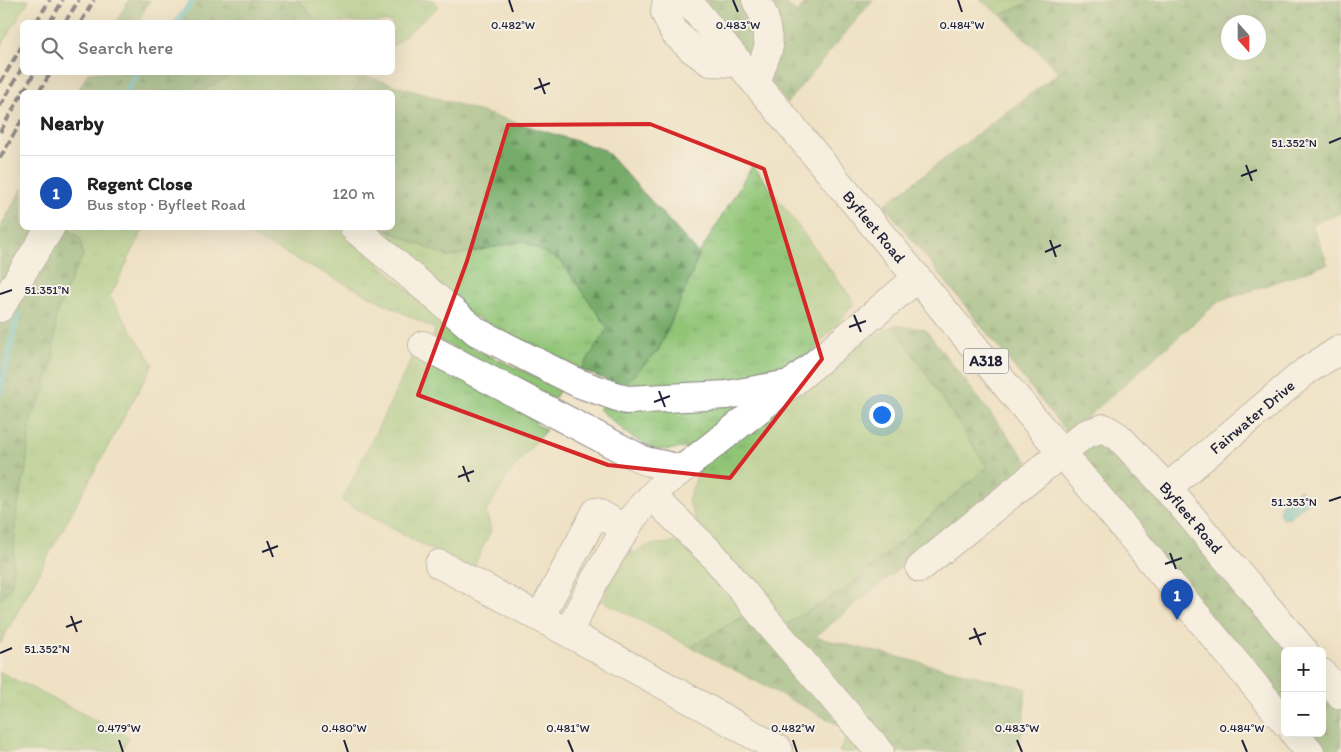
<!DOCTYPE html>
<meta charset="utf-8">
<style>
:root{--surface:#fff;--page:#f6f6f6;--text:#222;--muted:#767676;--line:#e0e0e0;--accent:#1a73e8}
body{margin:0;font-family:Itim,sans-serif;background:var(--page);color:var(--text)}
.controls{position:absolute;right:15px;bottom:15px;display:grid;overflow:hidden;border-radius:8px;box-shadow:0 5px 20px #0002}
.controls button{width:45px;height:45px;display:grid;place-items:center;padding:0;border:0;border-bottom:1px solid var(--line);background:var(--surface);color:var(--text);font:25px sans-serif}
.compass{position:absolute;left:1221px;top:15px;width:45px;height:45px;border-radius:50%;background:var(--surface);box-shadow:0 5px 20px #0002;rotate:159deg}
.you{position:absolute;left:881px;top:414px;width:18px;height:18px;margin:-12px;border:4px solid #fff;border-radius:50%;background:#1a73e8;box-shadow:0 0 0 8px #1a73e833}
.badge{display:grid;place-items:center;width:32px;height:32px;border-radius:50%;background:var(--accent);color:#fff;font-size:16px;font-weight:700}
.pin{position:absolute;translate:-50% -41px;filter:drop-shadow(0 1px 2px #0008)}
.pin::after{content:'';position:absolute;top:26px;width:18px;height:15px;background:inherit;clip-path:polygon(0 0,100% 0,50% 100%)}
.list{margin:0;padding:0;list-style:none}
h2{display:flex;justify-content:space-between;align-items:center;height:65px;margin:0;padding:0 20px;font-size:21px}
h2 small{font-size:16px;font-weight:400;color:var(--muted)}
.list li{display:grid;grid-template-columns:32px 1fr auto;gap:15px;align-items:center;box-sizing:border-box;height:75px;padding:0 20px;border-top:1px solid var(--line)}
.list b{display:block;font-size:19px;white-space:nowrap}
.list p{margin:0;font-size:16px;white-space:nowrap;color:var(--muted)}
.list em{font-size:16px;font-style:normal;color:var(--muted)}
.icon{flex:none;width:28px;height:28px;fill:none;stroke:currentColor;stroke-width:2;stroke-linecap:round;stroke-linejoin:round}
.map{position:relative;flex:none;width:1341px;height:752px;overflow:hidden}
.search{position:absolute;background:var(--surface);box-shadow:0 5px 20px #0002;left:20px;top:20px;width:375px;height:55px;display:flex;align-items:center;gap:12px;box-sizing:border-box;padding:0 18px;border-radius:8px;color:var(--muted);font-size:19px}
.panel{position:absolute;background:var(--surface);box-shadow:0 5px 20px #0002;left:20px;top:90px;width:375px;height:140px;border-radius:8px}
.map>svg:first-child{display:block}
.grass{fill:url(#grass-tufts);stroke:#597458}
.forest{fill:url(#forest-firs);stroke:#4b6651;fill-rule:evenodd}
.water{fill:url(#water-ripples);stroke:#386f80}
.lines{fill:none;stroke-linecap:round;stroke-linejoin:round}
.stream{stroke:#4ebcc4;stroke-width:6}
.minor-casing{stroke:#888280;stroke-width:30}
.major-casing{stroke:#888280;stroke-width:30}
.minor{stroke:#fff;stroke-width:28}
.major{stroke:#fff;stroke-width:28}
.rail{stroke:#22223b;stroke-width:4;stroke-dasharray:8 4;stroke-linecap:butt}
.marked{fill:none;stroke:#d62828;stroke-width:4;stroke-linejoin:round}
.ticks{fill:none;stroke:#22223b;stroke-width:2}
.labels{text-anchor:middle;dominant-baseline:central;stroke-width:4;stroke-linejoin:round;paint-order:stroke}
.shield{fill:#f7f3e8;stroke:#62616f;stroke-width:1}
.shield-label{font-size:15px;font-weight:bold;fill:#22223b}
.street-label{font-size:16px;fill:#22223b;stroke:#f7f3e8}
.ticks-label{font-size:12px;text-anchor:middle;fill:#22223b;stroke:#f7f3e8;stroke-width:4;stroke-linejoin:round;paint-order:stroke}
</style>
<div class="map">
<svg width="1341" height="752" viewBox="0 0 1341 752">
<defs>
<pattern id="grass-tufts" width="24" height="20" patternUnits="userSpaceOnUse" patternTransform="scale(1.25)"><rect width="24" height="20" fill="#90c576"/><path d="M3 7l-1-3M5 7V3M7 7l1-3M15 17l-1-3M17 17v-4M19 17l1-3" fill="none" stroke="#7ca967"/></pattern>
<pattern id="forest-firs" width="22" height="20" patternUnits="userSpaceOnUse" patternTransform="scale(1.25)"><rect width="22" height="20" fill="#74aa67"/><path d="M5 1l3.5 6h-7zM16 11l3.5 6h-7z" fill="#5f8a56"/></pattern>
<pattern id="water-ripples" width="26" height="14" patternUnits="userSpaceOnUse" patternTransform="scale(1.25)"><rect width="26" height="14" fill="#4ebcc4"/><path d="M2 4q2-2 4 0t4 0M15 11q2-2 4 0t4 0" fill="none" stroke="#4098a0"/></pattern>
</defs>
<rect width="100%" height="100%" fill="#f7f3e8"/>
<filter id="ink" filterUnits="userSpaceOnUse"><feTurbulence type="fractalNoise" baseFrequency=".02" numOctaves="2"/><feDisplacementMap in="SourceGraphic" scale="10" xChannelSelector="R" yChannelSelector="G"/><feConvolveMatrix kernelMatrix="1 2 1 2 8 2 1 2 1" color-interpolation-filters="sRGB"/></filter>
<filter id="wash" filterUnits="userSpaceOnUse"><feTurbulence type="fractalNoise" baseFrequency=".0096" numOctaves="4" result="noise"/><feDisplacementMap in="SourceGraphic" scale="20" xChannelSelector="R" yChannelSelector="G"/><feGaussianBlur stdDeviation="1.12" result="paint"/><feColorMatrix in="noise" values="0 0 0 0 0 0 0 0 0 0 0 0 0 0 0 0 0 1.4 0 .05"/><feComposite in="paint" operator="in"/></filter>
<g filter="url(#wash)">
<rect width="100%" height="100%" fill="#efe1c4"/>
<g class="grass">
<polygon points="0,0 29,0 0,48"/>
<polygon points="299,0 433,0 439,6 393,46 392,22 318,22"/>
<polygon points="980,0 1033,0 1001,15"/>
<polygon points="235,73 362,73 359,74 355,92 203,92 204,90"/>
<polygon points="753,165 855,303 809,356 689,448 656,450 630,436 599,409 658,351 691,276 699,254"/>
<polygon points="67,228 144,228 110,297 153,364 0,644 0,601 12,584 16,514 26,469 31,419 44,392 52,313 83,256 80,238 66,229"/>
<polygon points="235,228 340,228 472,348 561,388 554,399 433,337 435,329"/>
<polygon points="365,228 383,228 448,257 523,241 561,261 608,328 581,370 460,309"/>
<polygon points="894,325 987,467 844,590 781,627 699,529 688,500 701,465 862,343"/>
<polygon points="413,356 539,416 534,423 546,430 509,474 486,512 491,530 473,568 430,549 342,501"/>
<polygon points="681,542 694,550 748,613 691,647 603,601 623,557 650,545"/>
<polygon points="0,672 129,737 121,752 0,752"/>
<polygon points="849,733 867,752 839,752"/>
</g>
<g class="forest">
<polygon points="129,0 150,0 138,22 116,22"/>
<polygon points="194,0 299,0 317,22 173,22"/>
<polygon points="698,0 782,0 797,13 808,0 873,0 787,103"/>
<path d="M1033,0H1341V213L1312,224L1328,264L1218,302L1068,434L884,205L1059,72L1001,15ZM1228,22H1258V52H1228Z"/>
<polygon points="88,73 88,72 235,73 204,90 203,92 77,92"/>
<polygon points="359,74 605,150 699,254 691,276 658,351 622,386 581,370 608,328 561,261 523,241 448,257 384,229 383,228 392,228 392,92 355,92"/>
<polygon points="22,188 22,228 65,228 80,238 83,256 71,279 56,316 53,361 44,392 31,419 26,469 16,514 12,584 0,601 0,228"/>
<polygon points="894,325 925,329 1029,463 815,637 1026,688 1023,732 1014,752 893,752 781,627 844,590 987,467"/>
<polygon points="1104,428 1304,651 1285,651 1285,722 1078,472 1088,438"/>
<polygon points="748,613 844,728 691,647"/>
<polygon points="1322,673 1341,695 1341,748 1337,752 1310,752 1294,733 1322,733"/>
</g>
<polygon class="water" points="1300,489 1310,501 1289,518 1288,517 1284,518 1281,517 1279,512 1281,508 1279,506"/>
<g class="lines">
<g class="stream">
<polyline points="177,22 193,0"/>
<polyline points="125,92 139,72"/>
<polyline points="0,392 18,314"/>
</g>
</g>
</g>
<g filter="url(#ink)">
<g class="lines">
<g class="minor-casing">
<g id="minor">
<polyline points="667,0 665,12 674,32 692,49 710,62 739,63"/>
<polyline points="756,83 769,46 764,16 756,0"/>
<polyline points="354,228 477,332 578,383 626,400 727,395 789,384"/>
<polyline points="0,308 50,228"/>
<polyline points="423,345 645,461 682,469"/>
<path id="s1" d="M1167,488L1306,371L1341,349"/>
<polyline points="652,496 714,556 767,621 880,752"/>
<path d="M439,564C553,624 666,685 778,749"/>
<path id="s2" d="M920,568L1085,434L1104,428L1119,437L1167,488L1304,651"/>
<polyline points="540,617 596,512 626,529"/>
<polyline points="568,632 596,578 633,517 662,485 791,384 917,278"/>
<polyline points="1322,673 1341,695"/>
</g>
</g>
<g class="major-casing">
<g id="major">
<path id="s3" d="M687,0L1285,722"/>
<polyline points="1294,733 1310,752"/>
</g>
</g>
<use href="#minor" class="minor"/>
<use href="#major" class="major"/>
<g class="rail">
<polyline points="36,22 50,0"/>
<polyline points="50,22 63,0"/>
<polyline points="65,22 79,0"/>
<polyline points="81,22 94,0"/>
<polyline points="0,83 22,46"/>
<polyline points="23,92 35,72"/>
<polyline points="39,92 51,72"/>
<polyline points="0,106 22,68"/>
<polyline points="0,132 22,94"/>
<polyline points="0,158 22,120"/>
</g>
</g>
</g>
<path d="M0 0H1341V752H0ZM650,124L764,169L822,359L730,478L608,465L418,395L467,261L508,125Z" fill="#efe1c4" fill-opacity=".55" fill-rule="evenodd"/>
<path class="marked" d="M650,124L764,169L822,359L730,478L608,465L418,395L467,261L508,125Z"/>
<path class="ticks" d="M509,0L513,12M733,0L738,12M958,0L962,12M539,78L545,94M534,89L550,83M1329,143L1341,138M1246,165L1252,181M1241,176L1257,170M1050,240L1056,257M1045,252L1061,245M0,294L12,290M854,315L861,332M849,327L866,321M659,391L665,407M654,402L670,396M463,466L469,482M458,477L474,471M1329,501L1341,497M267,541L273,557M262,552L278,546M1170,553L1176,569M1165,564L1182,558M71,616L77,632M66,627L82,621M974,628L981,645M969,639L986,633M0,653L12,648M119,740L123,752M344,740L348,752M568,740L573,752M793,740L797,752M1017,740L1022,752M1242,740L1247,752"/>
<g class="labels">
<rect class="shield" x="963.5" y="348.5" width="45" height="25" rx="4"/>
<g class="shield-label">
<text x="986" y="361">A318</text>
</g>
<g class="street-label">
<text stroke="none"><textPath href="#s3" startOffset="294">Byfleet Road</textPath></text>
<text stroke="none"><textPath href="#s1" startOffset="111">Fairwater Drive</textPath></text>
<text stroke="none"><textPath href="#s2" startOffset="358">Byfleet Road</textPath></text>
</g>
</g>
<g class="ticks-label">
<text x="513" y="29">0.482°W</text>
<text x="738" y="29">0.483°W</text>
<text x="962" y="29">0.484°W</text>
<text x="1294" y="147">51.352°N</text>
<text x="47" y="294">51.351°N</text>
<text x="1294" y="506">51.353°N</text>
<text x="47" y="653">51.352°N</text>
<text x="119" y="732">0.479°W</text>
<text x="344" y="732">0.480°W</text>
<text x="568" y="732">0.481°W</text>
<text x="793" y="732">0.482°W</text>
<text x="1017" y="732">0.483°W</text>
<text x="1242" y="732">0.484°W</text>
</g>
</svg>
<div class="controls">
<button>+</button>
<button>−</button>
</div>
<svg class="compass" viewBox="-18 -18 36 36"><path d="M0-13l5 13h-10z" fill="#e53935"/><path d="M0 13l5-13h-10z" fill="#767676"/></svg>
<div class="you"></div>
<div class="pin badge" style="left:1177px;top:620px;background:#1a4fb4">1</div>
<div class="search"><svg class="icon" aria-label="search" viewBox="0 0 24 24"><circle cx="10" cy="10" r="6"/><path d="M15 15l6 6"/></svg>Search here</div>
<section class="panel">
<h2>Nearby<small></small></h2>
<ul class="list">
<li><span class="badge" style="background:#1a4fb4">1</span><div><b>Regent Close</b><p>Bus stop · Byfleet Road</p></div><em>120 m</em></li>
</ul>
</section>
</div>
